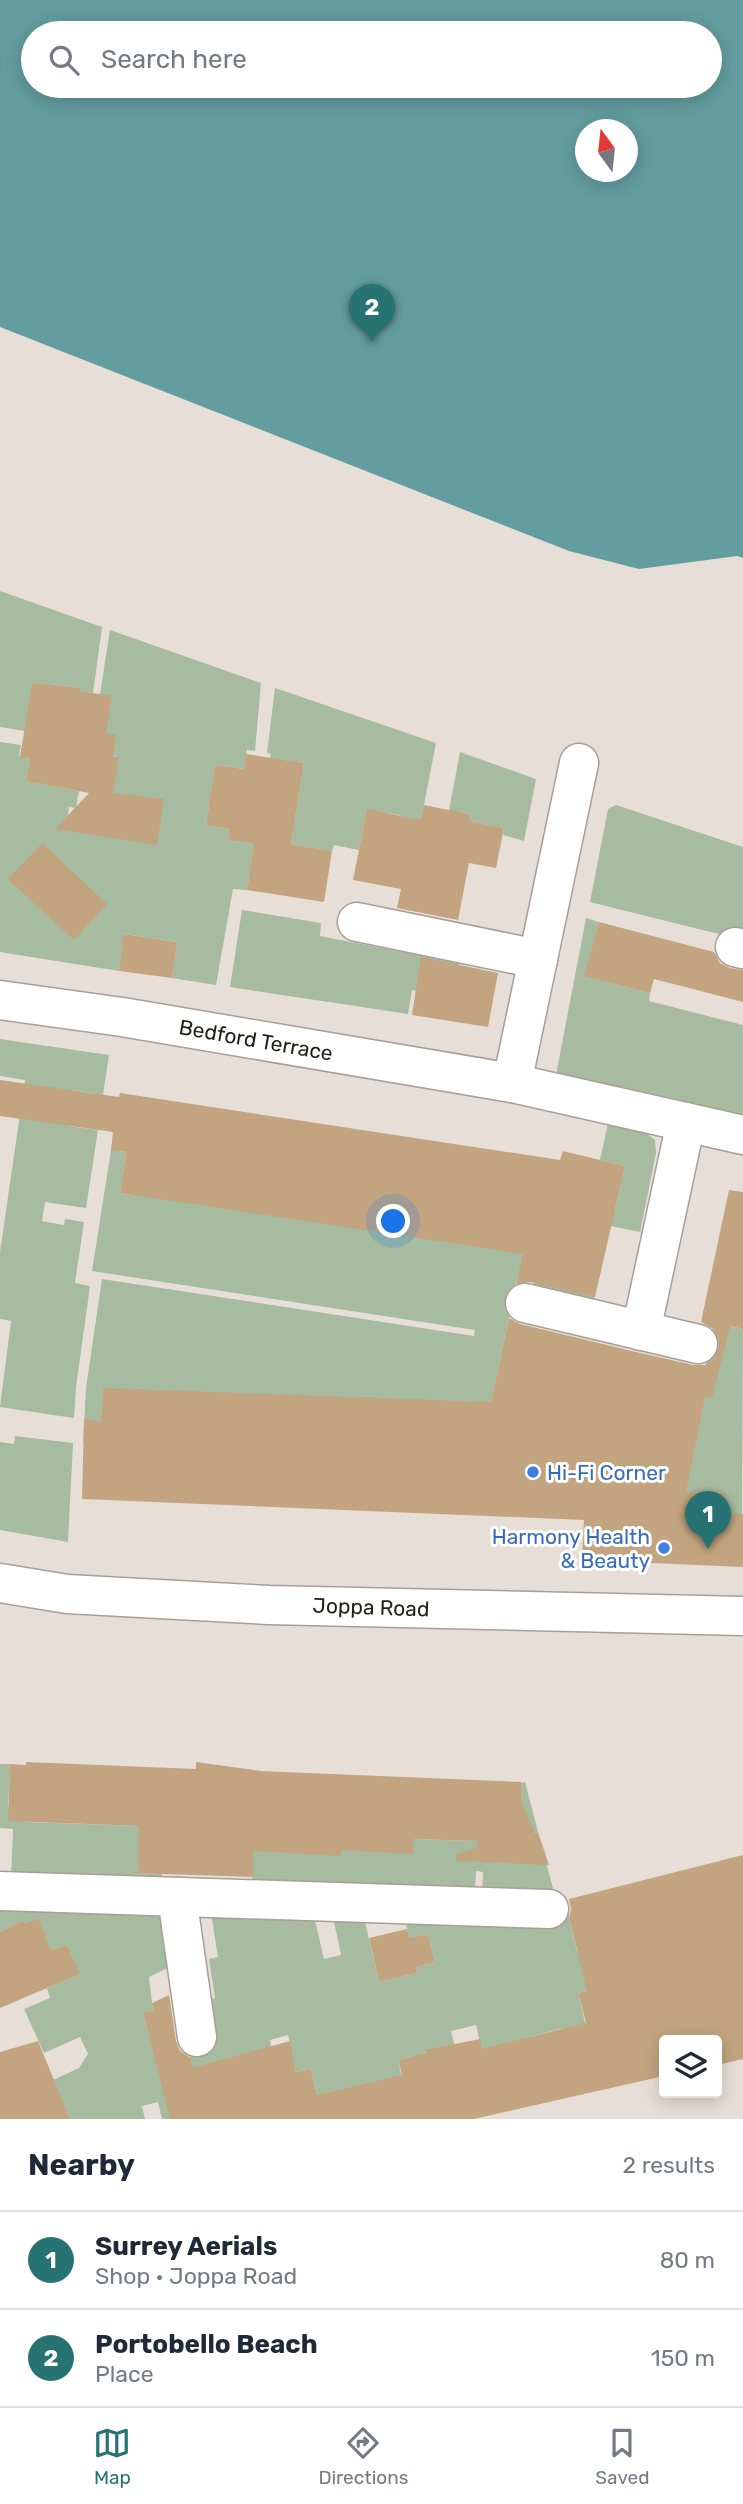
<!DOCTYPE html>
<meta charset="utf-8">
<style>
:root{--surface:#fff;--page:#f2f2f3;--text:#1f2937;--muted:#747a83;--line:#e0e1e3;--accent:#277272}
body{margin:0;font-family:Rubik,sans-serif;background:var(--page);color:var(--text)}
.controls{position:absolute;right:21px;bottom:21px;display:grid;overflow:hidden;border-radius:7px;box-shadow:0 4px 18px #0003}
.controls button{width:63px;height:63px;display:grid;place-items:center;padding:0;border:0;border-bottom:2px solid var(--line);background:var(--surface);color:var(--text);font:35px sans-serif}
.compass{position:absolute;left:575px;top:119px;width:63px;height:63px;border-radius:50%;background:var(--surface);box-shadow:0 4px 18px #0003;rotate:345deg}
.you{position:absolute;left:394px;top:1222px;width:24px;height:24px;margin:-18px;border:5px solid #fff;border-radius:50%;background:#1a73e8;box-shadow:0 0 0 10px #1a73e833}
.badge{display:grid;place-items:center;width:46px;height:46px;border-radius:50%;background:var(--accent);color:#fff;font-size:23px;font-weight:700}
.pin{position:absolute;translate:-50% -58px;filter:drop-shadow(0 2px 4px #0008)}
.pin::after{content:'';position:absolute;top:37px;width:24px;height:21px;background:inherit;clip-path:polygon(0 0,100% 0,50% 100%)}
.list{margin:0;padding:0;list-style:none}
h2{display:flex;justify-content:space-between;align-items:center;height:91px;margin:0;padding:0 28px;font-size:30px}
h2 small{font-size:23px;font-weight:400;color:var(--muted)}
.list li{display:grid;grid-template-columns:46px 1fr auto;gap:21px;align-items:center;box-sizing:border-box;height:98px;padding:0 28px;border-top:2px solid var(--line)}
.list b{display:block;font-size:26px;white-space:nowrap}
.list p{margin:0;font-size:23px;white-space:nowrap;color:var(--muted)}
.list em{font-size:23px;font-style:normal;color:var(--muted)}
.icon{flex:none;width:38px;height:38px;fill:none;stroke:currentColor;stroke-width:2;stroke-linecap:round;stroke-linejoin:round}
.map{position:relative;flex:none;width:743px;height:2119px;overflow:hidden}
.search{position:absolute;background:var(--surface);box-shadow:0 4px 18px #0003;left:21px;right:21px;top:21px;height:77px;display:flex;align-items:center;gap:18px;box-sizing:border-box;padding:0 24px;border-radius:38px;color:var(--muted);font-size:26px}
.sheet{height:287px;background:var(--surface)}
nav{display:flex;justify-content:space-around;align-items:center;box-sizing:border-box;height:98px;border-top:2px solid var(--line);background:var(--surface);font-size:19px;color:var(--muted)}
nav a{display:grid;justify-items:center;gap:4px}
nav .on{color:var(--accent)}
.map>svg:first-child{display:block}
.green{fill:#a6bb9f}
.water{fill:#639d9f;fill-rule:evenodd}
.building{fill:#c2a580}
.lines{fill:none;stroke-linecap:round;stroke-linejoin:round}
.minor-casing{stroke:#a79f97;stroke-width:41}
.major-casing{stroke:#a79f97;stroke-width:41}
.minor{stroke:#fff;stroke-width:38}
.major{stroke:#fff;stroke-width:38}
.shop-dot{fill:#3f7fe0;stroke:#fff;stroke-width:2.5}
.labels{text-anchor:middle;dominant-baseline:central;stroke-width:6;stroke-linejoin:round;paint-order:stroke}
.street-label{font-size:21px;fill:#211e1b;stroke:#fff}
.shop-label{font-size:21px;fill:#366cbe;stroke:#fff;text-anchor:start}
</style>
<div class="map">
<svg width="743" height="2119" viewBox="0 0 743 2119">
<rect width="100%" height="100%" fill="#e7dfd7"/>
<g class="green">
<polygon points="0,591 102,627 93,693 80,691 79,688 43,683 25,731 0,727"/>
<polygon points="110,630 261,683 255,751 247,750 244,769 215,765 206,825 229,829 228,840 254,844 247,890 233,889 216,985 172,978 177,942 125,934 119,971 0,952 0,742 21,745 19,756 30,758 26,781 79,791 76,808 69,807 66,831 118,757 101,755 106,733 100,694"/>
<polygon points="275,688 436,743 420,825 399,815 367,810 359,850 334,845 332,851 291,844 304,763 270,758 271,754 267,753"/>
<polygon points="460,752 536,779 524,841 503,835 504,828 472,822 469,814 458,812 448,816"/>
<polygon points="616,805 743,847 743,940 590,902 608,809"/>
<polygon points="242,910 321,923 320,936 459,963 454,997 412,990 408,1014 230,987"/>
<polygon points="586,918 599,922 585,976 650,993 649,1001 743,1025 743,1117 556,1075"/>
<polygon points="0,1039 109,1055 103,1095 73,1090 68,1126 98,1130 86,1208 45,1202 42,1221 64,1225 65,1219 84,1222 75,1283 90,1286 76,1387 74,1418 0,1407 11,1321 0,1319 0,1252 25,1080 0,1076"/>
<polygon points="608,1123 645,1132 655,1140 656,1153 640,1232 611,1226 593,1304 533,1290 535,1278 518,1274 480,1456 103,1388 101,1443 83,1443 86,1388 102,1279 474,1336 475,1330 92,1271 111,1150 126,1152 120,1193 163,1199 615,1210 625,1166 600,1160"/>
<polygon points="714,1323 743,1329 742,1518 721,1517 725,1493 678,1515"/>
<polygon points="15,1436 73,1443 68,1542 0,1530 0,1442 14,1444"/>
<polygon points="0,1764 10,1764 8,1807 25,1809 25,1822 140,1826 138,1873 162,1874 161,1883 11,1878 13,1829 0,1828"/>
<polygon points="256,1771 298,1833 412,1854 413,1839 477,1841 476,1862 521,1800 522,1783 525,1782 538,1832 529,1834 537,1864 546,1862 555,1896 482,1893 483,1872 476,1871 475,1893 252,1885"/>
<polygon points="565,1900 577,1951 605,1986 578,1993 588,2036 560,2029 530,2037 533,2048 475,2064 480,2043 476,2025 451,2031 460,2068 434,2049 425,2051 430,2072 414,2056 398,2060 402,2078 317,2095 311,2069 296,2072 288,2035 270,2040 278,2075 208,2119 162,2119 158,2102 142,2106 145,2119 70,2119 53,2080 79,2068 88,2054 80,2037 44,2053 24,2009 50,1998 47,1988 79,1974 67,1945 15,1967 38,1919 25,1924 23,1922 0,1932 0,1906 171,1912 178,1963 149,1977 153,2011 143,2014 159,2073 191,2067 190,2049 200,2001 215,1998 209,1959 218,1957 211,1913 314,1916 324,1959 341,1955 333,1917 364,1918 379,1982 417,1973 416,1967 435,1962 428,1934 409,1938 405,1919 561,1924 557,1902"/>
</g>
<path class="water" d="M0,0H743V558L737,556L639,569L569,551L0,327ZM33,33H710V86H33ZM586,130H628V172H586Z"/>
<g class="building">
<polygon points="32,683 42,685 42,683 80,688 80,691 112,696 106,733 116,735 113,757 119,757 113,793 164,799 157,845 55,829 89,793 26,781 30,758 20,757"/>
<polygon points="246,754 304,763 291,844 332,851 324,902 247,890 254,844 228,840 229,829 206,825 215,765 244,769"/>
<polygon points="424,805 469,814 472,822 504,828 496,868 469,863 458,920 397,908 401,889 353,880 367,809 421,820"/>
<polygon points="42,843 107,904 74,940 8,879"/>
<polygon points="599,922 714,952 720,963 730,968 743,970 743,1002 654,979 650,993 584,976"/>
<polygon points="124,934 177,942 172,978 119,971"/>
<polygon points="421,957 498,973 488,1027 412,1015"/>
<polygon points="0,1080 119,1097 120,1093 560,1160 563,1151 625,1166 595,1297 530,1282 516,1284 523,1254 120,1193 126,1152 111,1150 113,1132 0,1116"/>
<polygon points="729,1190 743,1192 743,1329 730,1326 712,1398 705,1397 686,1492 725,1493 724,1513 743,1514 743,1567 582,1560 584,1520 82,1499 84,1419 101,1422 103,1388 491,1402 509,1318 520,1324 636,1352 693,1365 705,1365 714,1358 719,1348 719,1337 713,1329 701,1322"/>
<polygon points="26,1762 196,1769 196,1762 261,1771 522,1782 521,1800 535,1833 538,1832 549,1865 457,1861 456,1854 476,1848 477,1841 413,1839 413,1854 341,1850 340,1856 253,1851 253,1877 132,1873 138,1871 139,1826 8,1821 10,1764 26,1765"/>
<polygon points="743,1855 743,2059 717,2065 717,2040 664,2040 664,2076 474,2119 170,2119 143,2013 153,2011 152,2003 169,1995 176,2041 180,2051 191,2058 192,2068 290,2041 296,2072 311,2069 317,2095 402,2075 398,2060 426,2053 425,2050 480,2039 482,2049 586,2023 578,1993 587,1991 569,1917 571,1909 569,1899"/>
<polygon points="38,1918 51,1951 67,1945 80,1974 0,2008 0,1932 24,1921 25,1924"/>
<polygon points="407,1929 409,1938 428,1934 435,1962 416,1967 417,1973 379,1982 369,1938"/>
<polygon points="38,2041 70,2119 0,2119 0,2052"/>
</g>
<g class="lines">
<g class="minor-casing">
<g id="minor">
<polyline points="357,922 538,959"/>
<polyline points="735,947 743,949"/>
<polyline points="0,1000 122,1017 512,1083 743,1135"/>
<polyline points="512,1083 579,763"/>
<polyline points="525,1303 698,1344"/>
<polyline points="641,1331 686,1122"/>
<polyline points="0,1891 549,1909"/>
<polyline points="177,1897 197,2037"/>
</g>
</g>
<g class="major-casing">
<polyline id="major" points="0,1583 67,1594 269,1605 743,1616"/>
</g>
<use href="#minor" class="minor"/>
<use href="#major" class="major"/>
</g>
<g class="shop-dot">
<circle cx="533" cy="1472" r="7"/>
<circle cx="664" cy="1548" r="7"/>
</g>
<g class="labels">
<g class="street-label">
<text transform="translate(256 1040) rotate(10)">Bedford Terrace</text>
<text transform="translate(371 1607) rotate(2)">Joppa Road</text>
</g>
<g class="shop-label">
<text x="547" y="1472">Hi-Fi Corner</text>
<text x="650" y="1536" text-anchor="end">Harmony Health<tspan x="650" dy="24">&amp; Beauty</tspan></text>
</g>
</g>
</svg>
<div class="controls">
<button><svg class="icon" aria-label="layers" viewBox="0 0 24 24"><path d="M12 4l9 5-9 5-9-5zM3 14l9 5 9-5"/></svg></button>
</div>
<svg class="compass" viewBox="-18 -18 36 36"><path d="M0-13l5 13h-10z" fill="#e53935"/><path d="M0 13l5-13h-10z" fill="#747a83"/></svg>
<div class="you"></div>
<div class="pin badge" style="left:708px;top:1549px">1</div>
<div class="pin badge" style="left:372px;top:342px">2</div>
<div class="search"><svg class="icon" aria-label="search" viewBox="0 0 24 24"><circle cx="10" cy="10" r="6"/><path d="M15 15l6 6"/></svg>Search here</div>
</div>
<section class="sheet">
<h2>Nearby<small>2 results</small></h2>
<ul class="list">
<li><span class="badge">1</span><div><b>Surrey Aerials</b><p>Shop · Joppa Road</p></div><em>80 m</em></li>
<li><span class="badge">2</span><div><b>Portobello Beach</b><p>Place</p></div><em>150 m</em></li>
</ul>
</section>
<nav>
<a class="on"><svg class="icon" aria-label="map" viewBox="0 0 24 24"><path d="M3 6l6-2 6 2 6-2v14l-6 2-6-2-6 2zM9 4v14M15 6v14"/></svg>Map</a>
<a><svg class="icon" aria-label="directions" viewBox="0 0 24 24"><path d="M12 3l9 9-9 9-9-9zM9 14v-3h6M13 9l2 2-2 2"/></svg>Directions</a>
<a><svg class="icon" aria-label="saved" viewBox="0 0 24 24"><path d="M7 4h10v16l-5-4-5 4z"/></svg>Saved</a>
</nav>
